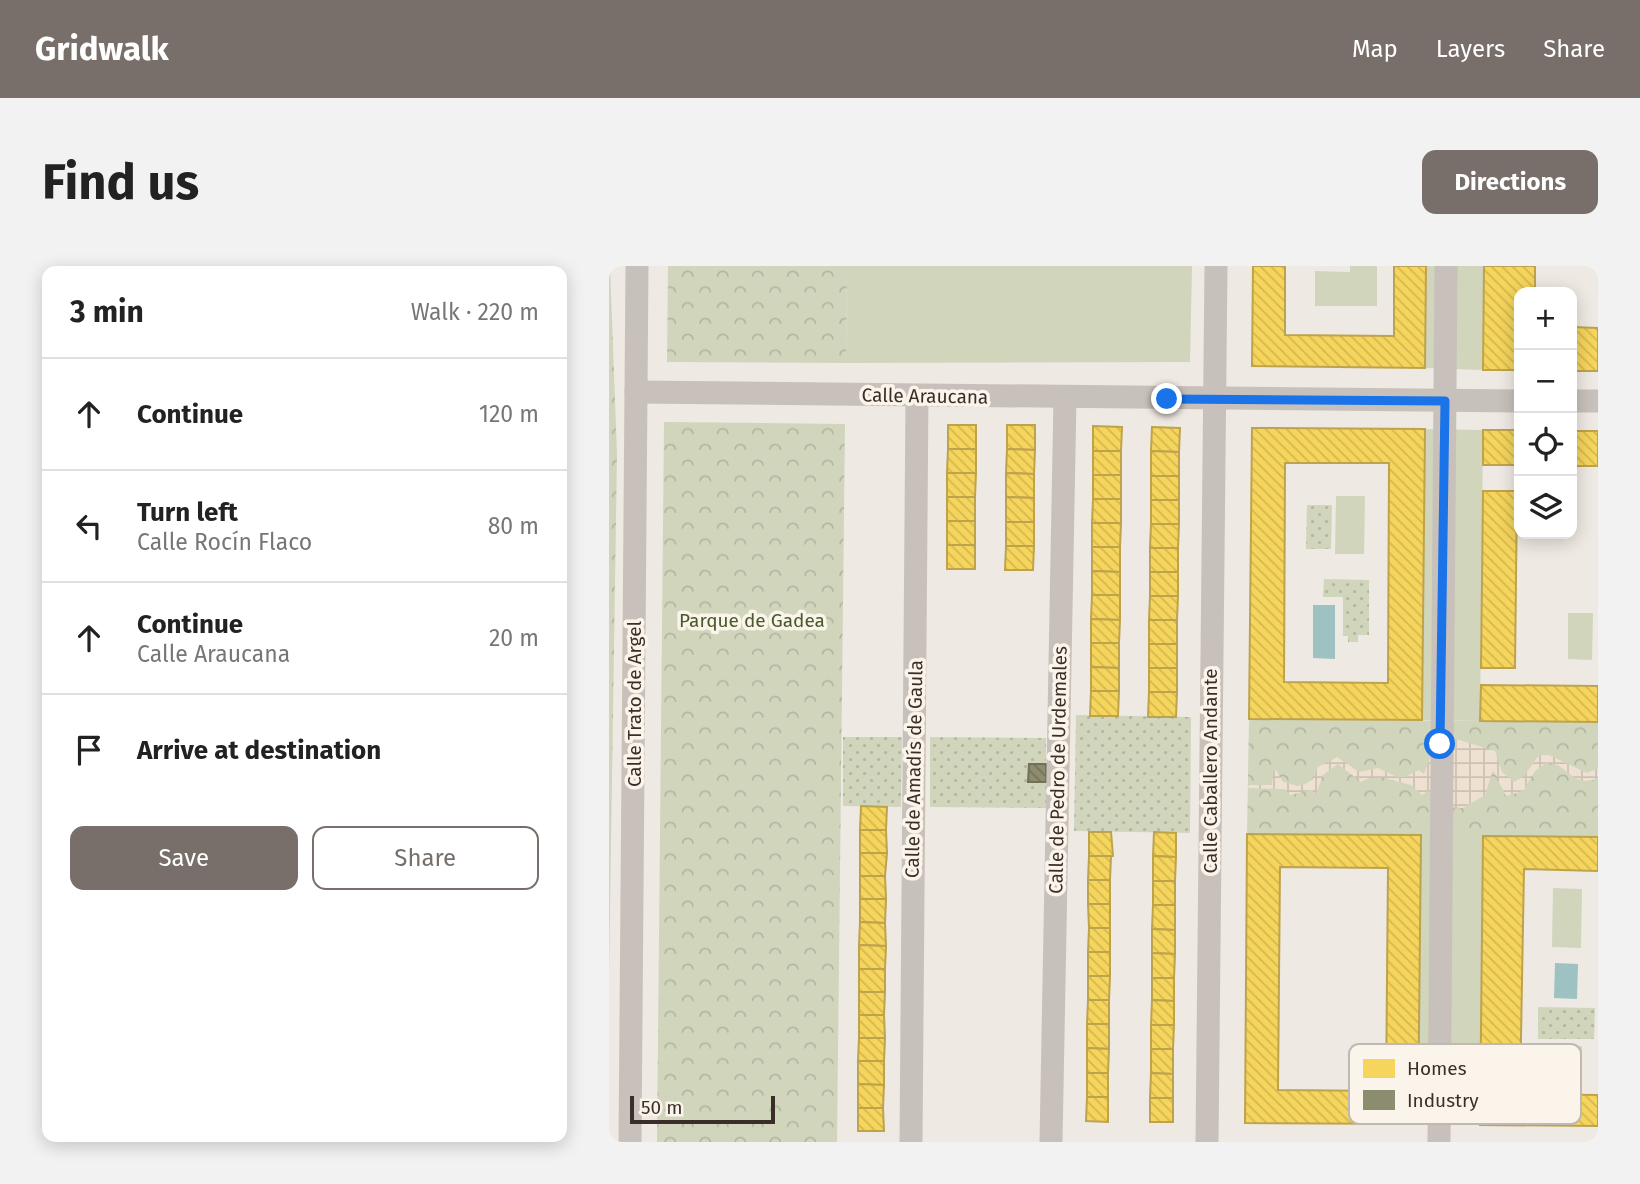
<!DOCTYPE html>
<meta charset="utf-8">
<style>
:root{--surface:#fff;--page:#f2f2f2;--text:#222;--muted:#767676;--line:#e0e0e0;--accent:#796f6a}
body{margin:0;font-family:"Fira Sans",sans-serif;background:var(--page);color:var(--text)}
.controls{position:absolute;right:21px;top:21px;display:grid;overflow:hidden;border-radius:14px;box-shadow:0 4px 18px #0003}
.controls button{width:63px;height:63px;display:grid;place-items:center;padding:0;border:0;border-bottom:2px solid var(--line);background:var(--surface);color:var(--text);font:35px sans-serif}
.scale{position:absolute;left:21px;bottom:18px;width:145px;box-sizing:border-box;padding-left:7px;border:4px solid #3a2e29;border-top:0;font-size:19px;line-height:24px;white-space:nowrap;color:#3a2e29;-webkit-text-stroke:5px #fbf4eb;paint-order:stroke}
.stop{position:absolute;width:21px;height:21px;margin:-16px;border:5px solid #1a73e8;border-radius:50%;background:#fff}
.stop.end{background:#1a73e8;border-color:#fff;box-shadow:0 2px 7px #0008}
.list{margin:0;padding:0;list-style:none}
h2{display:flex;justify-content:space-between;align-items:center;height:91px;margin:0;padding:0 28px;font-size:30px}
h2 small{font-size:23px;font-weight:400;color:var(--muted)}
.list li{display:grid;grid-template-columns:46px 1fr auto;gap:21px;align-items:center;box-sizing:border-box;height:112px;padding:0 28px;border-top:2px solid var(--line)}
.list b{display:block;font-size:26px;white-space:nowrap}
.list p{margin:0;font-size:23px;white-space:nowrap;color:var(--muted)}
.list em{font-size:23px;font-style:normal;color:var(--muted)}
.actions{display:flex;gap:14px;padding:21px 28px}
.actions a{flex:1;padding:16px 0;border:2px solid var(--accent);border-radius:14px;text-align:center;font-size:24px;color:var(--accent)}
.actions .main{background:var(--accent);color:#fff}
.icon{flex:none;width:38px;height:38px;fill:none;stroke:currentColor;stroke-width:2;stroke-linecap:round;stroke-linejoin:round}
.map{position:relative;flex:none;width:989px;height:876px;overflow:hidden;border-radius:14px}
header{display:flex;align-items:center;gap:42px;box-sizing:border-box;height:98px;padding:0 35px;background:var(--accent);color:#fff}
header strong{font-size:33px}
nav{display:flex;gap:38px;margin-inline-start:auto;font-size:24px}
.intro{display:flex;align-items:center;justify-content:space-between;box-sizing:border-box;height:168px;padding:0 42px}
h1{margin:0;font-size:49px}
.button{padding:18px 32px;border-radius:14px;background:var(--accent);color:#fff;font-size:24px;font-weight:700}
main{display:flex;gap:42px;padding:0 42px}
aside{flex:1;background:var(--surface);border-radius:14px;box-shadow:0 4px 18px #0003}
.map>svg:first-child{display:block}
.grass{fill:#d0d5bc}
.park{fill:url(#park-crowns)}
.garden{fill:url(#garden-dots)}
.plaza{fill:url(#plaza-grid)}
.water{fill:#9ec1c1}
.homes{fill:url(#homes-back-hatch);stroke:#bea34d;stroke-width:2;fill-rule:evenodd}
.industry{fill:url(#industry-back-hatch);stroke:#737059;stroke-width:2}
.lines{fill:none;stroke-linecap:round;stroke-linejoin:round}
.minor{stroke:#c8c1bb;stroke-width:23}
.route{stroke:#1a73e8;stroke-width:9}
.labels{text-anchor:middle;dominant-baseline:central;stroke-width:7;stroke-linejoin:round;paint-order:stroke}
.street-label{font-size:19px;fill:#3a2e29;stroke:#fbf4eb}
.park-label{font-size:19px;fill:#485a2b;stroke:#fbf4eb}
.key{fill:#fbf4eb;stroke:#c1b9b1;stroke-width:2}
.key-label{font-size:19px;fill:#3a2e29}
</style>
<header>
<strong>Gridwalk</strong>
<nav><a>Map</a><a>Layers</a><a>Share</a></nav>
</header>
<div class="intro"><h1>Find us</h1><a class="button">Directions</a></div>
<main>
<aside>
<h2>3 min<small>Walk · 220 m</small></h2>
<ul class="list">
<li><svg class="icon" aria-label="ahead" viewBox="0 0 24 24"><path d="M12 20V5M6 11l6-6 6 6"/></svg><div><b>Continue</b></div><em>120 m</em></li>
<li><svg class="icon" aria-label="left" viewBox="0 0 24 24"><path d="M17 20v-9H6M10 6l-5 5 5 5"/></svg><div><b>Turn left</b><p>Calle Rocín Flaco</p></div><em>80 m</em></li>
<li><svg class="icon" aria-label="ahead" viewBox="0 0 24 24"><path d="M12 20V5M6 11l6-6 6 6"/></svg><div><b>Continue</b><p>Calle Araucana</p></div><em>20 m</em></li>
<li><svg class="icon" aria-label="arrive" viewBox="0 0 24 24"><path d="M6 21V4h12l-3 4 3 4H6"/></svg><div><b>Arrive at destination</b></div></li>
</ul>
<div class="actions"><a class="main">Save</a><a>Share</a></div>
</aside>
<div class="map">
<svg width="989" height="876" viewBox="0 0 989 876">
<defs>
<pattern id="park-crowns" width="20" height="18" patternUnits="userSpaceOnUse" patternTransform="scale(1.75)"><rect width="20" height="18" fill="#d0d5bc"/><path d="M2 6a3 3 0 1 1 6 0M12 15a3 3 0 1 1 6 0" fill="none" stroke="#b3b7a2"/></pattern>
<pattern id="garden-dots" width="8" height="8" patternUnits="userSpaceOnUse" patternTransform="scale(1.75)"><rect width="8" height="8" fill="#d0d5bc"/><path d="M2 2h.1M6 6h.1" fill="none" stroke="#b3b7a2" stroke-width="1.8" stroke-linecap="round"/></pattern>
<pattern id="plaza-grid" width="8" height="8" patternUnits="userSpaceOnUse" patternTransform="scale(1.75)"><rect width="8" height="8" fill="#eee1d2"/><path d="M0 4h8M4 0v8" fill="none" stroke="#cdc1b4"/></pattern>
<pattern id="homes-back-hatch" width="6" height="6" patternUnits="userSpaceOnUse" patternTransform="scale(1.75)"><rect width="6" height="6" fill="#f6d55c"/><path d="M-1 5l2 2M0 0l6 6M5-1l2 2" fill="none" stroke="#d4b750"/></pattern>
<pattern id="industry-back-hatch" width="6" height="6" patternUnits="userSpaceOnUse" patternTransform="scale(1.75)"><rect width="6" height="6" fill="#8c8c6e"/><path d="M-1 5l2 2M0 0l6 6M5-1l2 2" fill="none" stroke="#73735a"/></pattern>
</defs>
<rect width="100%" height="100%" fill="#efe9e3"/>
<g class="grass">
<polygon points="238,0 583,0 581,96 237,97"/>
<polygon points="741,0 768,0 768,40 706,40 706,5 741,6"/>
<polygon points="817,0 875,0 874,104 816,102"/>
<polygon points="816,163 874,164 871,455 813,454"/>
<polygon points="727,230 756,230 755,288 726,288"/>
<polygon points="959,347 984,347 983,394 959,393"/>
<polygon points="812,569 874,570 871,859 809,858"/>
<polygon points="944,622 973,623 972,682 943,681"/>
</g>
<g class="park">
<polygon points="1,0 8,188 0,708 0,0"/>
<polygon points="59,0 238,0 237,97 58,96"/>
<polygon points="55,156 236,158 228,876 48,876"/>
<polygon points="640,453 989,456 989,571 638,568"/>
<rect x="941" y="780" width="32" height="24"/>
</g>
<g class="garden">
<polygon points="698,239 723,239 722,283 697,283"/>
<polygon points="715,313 760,314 760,369 749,369 749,376 739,376 739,370 734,370 734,331 714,331"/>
<polygon points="467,449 582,451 581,567 465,565"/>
<polygon points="234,471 293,471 292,541 234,540"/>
<polygon points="321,471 437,472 437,542 321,541"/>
<polygon points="929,741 986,742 985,773 929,773"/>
</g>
<polygon class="plaza" points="847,473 886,485 893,506 905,516 915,510 930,489 940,489 978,507 989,502 989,513 976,515 966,512 949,499 937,497 926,505 914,525 897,530 884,504 876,529 854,542 839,541 819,525 813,529 802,519 775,512 760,512 752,516 729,498 714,509 707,528 702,524 681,529 675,523 639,522 640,519 663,519 664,506 667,504 674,516 689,520 696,518 703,514 709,501 728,491 750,506 769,502 788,511 796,511 810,504 815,508 825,482 834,475"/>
<g class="water">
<polygon points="704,339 726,339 726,393 704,392"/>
<polygon points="946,697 969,698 968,733 945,732"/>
</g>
<g class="homes">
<polygon points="644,0 676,0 676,69 785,70 785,0 817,0 816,102 643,100"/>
<polygon points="875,0 926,0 926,26 910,26 910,104 874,104"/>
<polygon points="963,61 989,62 989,105 963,105"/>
<rect x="339" y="159" width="28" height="24"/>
<polygon points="398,159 426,159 426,184 398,183"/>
<polygon points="484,160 513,161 512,185 484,185"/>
<polygon points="543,161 571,162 570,186 542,185"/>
<path d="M643,162L816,163L813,454L640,453ZM676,197H780L779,417L675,416Z"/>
<rect x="874" y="164" width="36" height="35"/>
<rect x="963" y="165" width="26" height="35"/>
<polygon points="339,183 367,183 367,207 338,207"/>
<polygon points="398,183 426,184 425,208 397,207"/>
<rect x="484" y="185" width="28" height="24"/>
<polygon points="542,185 570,186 570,210 542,210"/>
<polygon points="338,207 367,207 366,231 338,231"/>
<polygon points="397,207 425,208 425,232 397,231"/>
<rect x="484" y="209" width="28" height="24"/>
<rect x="542" y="210" width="28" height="24"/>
<polygon points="874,225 908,225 906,402 872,402"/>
<rect x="338" y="231" width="28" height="24"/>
<polygon points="397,231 425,232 425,256 397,256"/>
<polygon points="484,233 512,233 512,257 483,257"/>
<rect x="542" y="234" width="28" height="24"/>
<rect x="338" y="255" width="28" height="24"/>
<rect x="397" y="256" width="28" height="24"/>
<polygon points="483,257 512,257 511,281 483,281"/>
<polygon points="542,258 570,258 569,282 541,282"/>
<rect x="338" y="279" width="28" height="24"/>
<polygon points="397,280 425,280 424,304 396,304"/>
<polygon points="483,281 511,281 511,306 483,305"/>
<rect x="541" y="282" width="28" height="24"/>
<polygon points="483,305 511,306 511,329 483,329"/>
<rect x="541" y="306" width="28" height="24"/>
<polygon points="483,329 511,329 511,354 482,353"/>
<polygon points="541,330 569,330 568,354 540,354"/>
<polygon points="482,353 511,354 510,377 482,377"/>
<rect x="540" y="354" width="28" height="24"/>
<polygon points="482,377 510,377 510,402 482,401"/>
<rect x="540" y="378" width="28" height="24"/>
<polygon points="482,401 510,402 510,425 482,425"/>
<rect x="540" y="402" width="28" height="24"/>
<polygon points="872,419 989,420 989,456 871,455"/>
<polygon points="482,425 510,425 509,450 481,450"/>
<polygon points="540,426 568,426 567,451 539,451"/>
<polygon points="252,540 278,541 277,564 251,564"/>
<polygon points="251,564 277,564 278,587 251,587"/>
<polygon points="480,566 502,566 504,590 480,590"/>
<polygon points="545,566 567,567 567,591 544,590"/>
<path d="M638,568L812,569L809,858L636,857ZM671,601L779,602L777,825L669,824Z"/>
<polygon points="874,570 989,571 989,605 915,603 911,828 989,829 989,860 871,859"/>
<polygon points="251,587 278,587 276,610 251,610"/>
<polygon points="480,590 502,590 501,614 479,614"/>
<polygon points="544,590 567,591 566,615 544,615"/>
<polygon points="251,610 276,610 277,633 251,633"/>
<rect x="479" y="614" width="22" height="24"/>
<rect x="544" y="615" width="22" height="24"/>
<polygon points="251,633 277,633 276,657 251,656"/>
<polygon points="479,638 501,638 501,662 480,662"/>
<polygon points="544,639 566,639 566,664 543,663"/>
<polygon points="251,656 276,657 277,680 250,679"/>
<polygon points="480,662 501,662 501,686 479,686"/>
<polygon points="543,663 566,664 566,688 543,687"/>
<polygon points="250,679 277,680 276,703 250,703"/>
<rect x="479" y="686" width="22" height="24"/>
<polygon points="543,687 566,688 565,712 543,712"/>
<rect x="250" y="703" width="26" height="23"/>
<polygon points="479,710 501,710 500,734 479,734"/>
<polygon points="543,712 565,712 565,735 543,734"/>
<polygon points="250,726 276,726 275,749 250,749"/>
<polygon points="479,734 500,734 500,758 478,758"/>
<polygon points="543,734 565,735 565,759 542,759"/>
<polygon points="250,749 275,749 276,772 250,772"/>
<polygon points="478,758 500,758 500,783 478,782"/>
<polygon points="542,759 565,759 564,783 542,783"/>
<polygon points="250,772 276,772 275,795 249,795"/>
<polygon points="478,782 500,783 499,807 478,807"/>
<polygon points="542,783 564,783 564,808 542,807"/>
<polygon points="249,795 275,795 275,819 249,818"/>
<rect x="478" y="807" width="21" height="24"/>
<polygon points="542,807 564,808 564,832 541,832"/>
<polygon points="249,818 275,819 274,842 249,842"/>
<polygon points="478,831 499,831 499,856 477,855"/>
<rect x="541" y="832" width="23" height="24"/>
<polygon points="249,842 274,842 275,865 249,865"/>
</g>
<polygon class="industry" points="420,498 437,498 437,516 419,516"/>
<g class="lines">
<g class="minor">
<polyline points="27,126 910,135"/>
<polyline points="963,135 989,135"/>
<polyline points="21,876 28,0"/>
<polyline points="302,876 308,130"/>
<polyline points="442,876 456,132"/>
<polyline points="598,876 607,0"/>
<polyline points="830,876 837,0"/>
</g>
</g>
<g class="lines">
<polyline class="route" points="558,133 836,135 831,478"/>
</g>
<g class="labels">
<g class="street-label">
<text transform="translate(316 130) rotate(1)">Calle Araucana</text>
<text transform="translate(25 438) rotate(-90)">Calle Trato de Argel</text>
<text transform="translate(305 503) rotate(-89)">Calle de Amadís de Gaula</text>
<text transform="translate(449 504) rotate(-89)">Calle de Pedro de Urdemales</text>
<text transform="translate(601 505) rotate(-90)">Calle Caballero Andante</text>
</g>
<g class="park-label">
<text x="143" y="354">Parque de Gadea</text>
</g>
</g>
<rect x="740" y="778" width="232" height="80" rx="10" class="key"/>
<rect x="754" y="793" width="32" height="19" fill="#f6d55c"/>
<rect x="754" y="824" width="32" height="20" fill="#8c8c6e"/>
<g class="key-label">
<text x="798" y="809">Homes</text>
<text x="798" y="841">Industry</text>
</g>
</svg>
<div class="controls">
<button>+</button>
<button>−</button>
<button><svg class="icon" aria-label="locate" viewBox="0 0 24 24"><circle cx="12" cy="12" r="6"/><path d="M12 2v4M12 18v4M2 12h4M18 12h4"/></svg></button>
<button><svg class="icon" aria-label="layers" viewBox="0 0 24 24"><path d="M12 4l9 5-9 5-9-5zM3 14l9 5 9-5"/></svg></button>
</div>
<div class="scale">50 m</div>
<div class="stop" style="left:831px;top:478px"></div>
<div class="stop end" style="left:558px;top:133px"></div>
</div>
</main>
